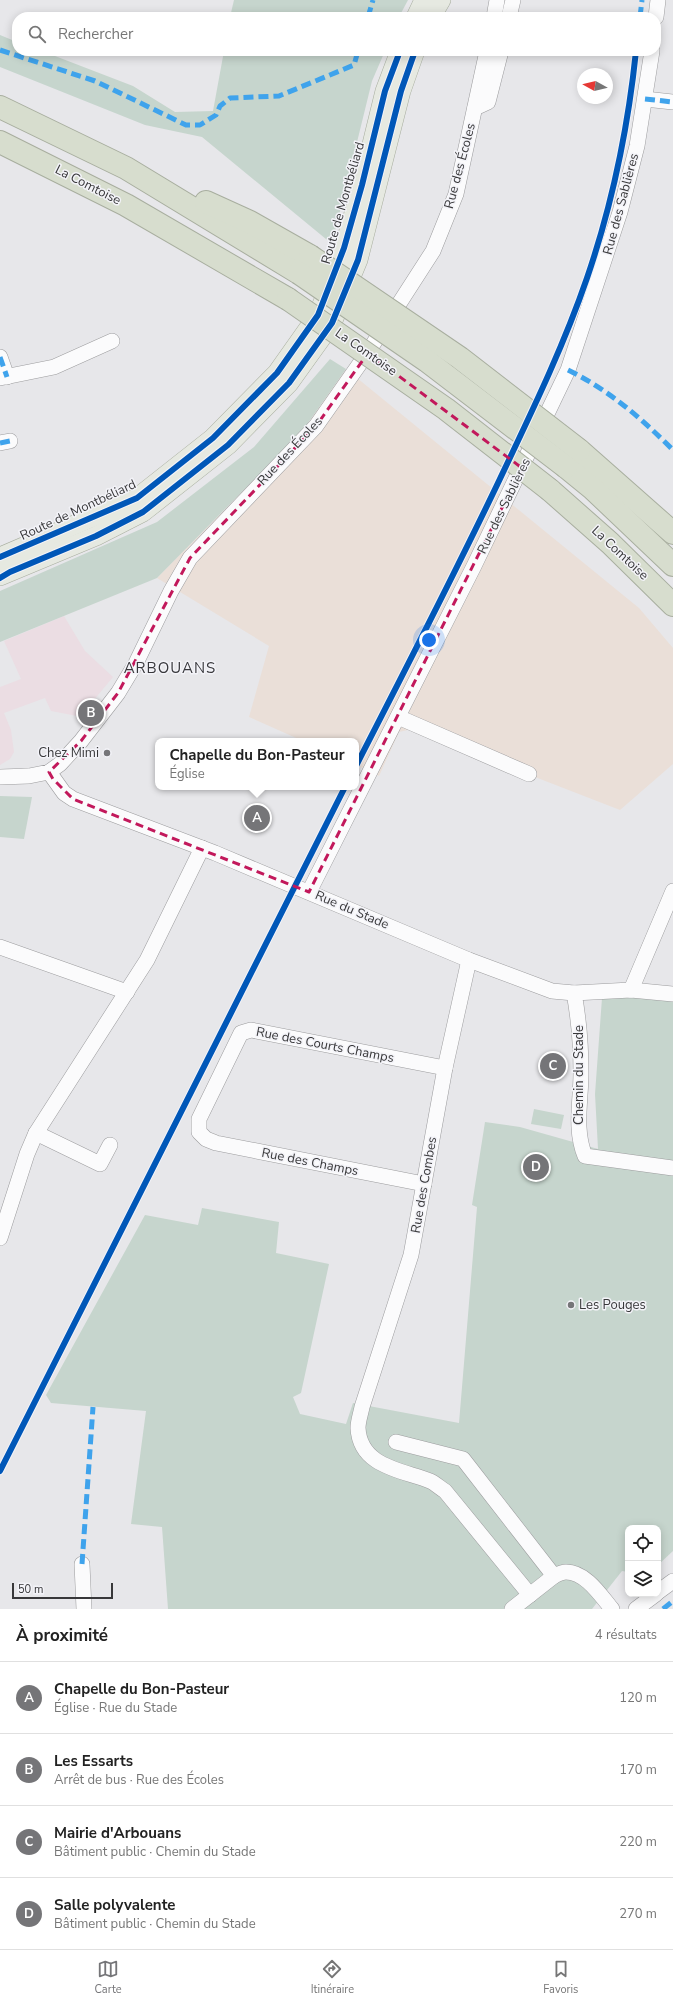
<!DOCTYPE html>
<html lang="fr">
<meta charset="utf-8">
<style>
:root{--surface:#fff;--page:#f6f6f6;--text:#222;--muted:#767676;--line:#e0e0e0;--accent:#757578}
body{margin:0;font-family:"Nunito Sans",sans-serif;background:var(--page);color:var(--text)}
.controls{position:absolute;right:12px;bottom:12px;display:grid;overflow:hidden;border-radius:8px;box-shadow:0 2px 10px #0003}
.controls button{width:36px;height:36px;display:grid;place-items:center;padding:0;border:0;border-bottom:1px solid var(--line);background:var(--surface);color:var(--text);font:20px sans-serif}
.compass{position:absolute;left:577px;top:68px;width:36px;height:36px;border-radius:50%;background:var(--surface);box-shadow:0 2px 10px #0003;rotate:278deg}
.scale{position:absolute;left:12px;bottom:10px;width:101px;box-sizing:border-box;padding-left:4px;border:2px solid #38383a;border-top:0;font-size:11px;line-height:14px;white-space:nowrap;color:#38383a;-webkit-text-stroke:3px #f3f3f8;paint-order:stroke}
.you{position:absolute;left:429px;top:640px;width:14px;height:14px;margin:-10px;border:3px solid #fff;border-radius:50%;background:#1a73e8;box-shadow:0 0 0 6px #1a73e833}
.badge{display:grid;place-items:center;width:26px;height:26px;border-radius:50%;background:var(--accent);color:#fff;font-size:13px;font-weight:700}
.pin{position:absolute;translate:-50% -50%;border:2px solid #fff;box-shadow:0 1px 4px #0006}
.popup{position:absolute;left:155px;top:738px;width:204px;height:52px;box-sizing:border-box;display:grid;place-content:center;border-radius:8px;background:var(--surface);filter:drop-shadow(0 1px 3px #0005);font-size:13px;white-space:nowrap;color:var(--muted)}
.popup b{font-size:15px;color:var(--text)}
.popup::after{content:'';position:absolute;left:50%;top:100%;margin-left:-8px;border:8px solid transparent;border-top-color:var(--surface)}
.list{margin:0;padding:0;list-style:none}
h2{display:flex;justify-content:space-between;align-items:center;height:52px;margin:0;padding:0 16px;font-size:17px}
h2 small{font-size:13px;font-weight:400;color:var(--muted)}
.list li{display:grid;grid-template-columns:26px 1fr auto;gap:12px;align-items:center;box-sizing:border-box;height:72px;padding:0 16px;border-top:1px solid var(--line)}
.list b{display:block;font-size:15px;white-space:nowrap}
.list p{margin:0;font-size:13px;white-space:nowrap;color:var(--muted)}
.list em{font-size:13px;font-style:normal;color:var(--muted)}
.icon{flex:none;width:22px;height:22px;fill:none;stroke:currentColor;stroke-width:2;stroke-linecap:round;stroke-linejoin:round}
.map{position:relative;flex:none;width:673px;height:1609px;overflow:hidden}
.search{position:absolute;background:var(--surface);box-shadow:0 2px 10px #0003;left:12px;right:12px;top:12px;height:44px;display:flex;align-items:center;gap:10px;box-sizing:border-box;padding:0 14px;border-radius:16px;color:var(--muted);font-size:15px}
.sheet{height:340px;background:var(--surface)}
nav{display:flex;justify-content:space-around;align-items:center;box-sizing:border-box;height:56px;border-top:1px solid var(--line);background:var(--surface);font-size:11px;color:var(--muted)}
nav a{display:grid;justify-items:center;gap:2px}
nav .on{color:var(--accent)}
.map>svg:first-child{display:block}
.industrial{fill:#eadfd8}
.education{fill:#ebdde3}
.green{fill:#c6d5cd}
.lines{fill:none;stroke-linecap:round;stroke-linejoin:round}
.minor-casing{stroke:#9c9c9e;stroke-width:16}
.major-casing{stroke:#a8ae9f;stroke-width:20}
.highway-casing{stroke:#a8ae9f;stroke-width:24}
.minor{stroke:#fbfbfc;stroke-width:15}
.major{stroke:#e6e9e1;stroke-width:19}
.highway{stroke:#d7ddce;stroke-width:22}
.highway-bridge-casing{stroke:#a8ae9f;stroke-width:24;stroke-linecap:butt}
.highway-bridge{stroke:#d7ddce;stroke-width:22}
.quiet{stroke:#3fa3ec;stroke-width:5;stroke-dasharray:10 5;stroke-linecap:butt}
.cycleway-casing{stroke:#f3f3f8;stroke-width:8}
.cycleway{stroke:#0057b8;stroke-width:6}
.marked{fill:none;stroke:#c2185b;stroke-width:3;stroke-dasharray:8 5;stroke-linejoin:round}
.poi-dot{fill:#757578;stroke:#f3f3f8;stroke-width:1.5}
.labels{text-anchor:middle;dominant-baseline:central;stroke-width:3;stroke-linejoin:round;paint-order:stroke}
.street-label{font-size:13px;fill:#38383a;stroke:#f3f3f8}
.poi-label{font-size:13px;fill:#38383a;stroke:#f3f3f8;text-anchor:end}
.quarter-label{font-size:15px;letter-spacing:1px;fill:#37373b;stroke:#f3f3f8}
</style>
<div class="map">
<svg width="673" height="1609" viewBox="0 0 673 1609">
<rect width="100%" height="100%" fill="#e7e7ea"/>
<polygon class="industrial" points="346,369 639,608 673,648 673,764 620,810 412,729 399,732 379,776 356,765 356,741 303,741 249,717 269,646 157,578 303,430"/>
<polygon class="education" points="64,616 85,651 113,677 88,707 77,716 51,711 45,698 4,713 11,730 14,752 10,759 0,765 0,687 21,679 4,641"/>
<g class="green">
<polygon points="234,0 408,0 399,17 230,17"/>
<polygon points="0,35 17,42 17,51 42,51 133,86 175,112 213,111 224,51 385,51 372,81 332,244 202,137 145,125 0,67"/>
<polygon points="330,359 346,369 303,430 157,578 0,642 0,591 157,522 254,447"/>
<polygon points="0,796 32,797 24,839 0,837"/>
<polygon points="632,997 673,1001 673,1551 658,1565 658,1528 628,1528 628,1572 622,1571 592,1609 168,1609 162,1527 131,1524 146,1411 51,1403 46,1395 145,1215 198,1225 202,1208 279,1222 276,1253 329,1264 301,1393 293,1397 300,1414 346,1424 353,1403 459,1423 477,1207 472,1205 485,1122 520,1127 598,1149 595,1094 602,998"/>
<polygon points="534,1109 564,1115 561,1129 531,1124"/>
</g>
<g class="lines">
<g class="minor-casing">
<g id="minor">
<polyline points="494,17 497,0"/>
<polyline points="509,17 513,0"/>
<polyline points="656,17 658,0"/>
<polyline points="645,99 673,102"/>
<polyline points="475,108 488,102 501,51"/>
<polyline points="0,357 7,377"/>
<polyline points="0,378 54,367 112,341"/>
<polyline points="0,443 10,441"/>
<polyline points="398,717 529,774"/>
<polyline points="49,772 64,793 73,799 215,853 469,960 552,991 574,993 631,990 673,994"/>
<polyline points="0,777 29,776 49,772 60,764 81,741 118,693 136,663 171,591 190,558 316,426 368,352 433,251 456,194 487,51"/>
<polyline points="309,892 474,566 568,370 620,212 637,146 652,51"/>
<polyline points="0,947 127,992"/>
<path d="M469,960L445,1068L411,1255L362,1407C361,1413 358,1421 358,1428C360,1467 402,1470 430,1481C435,1483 440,1488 445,1491L530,1595"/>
<polyline points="631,990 673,891"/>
<path d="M574,993C579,1020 581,1046 581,1073C581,1101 574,1129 585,1156L673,1168"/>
<polyline points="36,1133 100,1164 110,1145"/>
<polyline points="424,1184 216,1143 206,1139 199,1132 199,1119 241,1033 251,1030 445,1068"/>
<polyline points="0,1238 27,1154 36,1133 147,960 202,848"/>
<path d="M396,1442L463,1459L554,1576C558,1574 563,1572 566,1572C586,1572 601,1596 612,1609"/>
<polyline points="82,1564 84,1609"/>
<polyline points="658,1592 673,1581"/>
<polyline points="512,1609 554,1576"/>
<polyline points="636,1609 656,1594"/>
</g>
</g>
<g class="major-casing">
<g id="major">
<polyline points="416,17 424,0"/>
<polyline points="431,17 441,0"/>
<polyline points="0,557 137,498 213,438 277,373 318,315 344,248 362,185 385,91 400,51"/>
<polyline points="0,576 96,536 143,512 228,445 289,383 332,323 358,260 401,91 415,51"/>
</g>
</g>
<g class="highway-casing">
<g id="highway">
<polyline points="0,107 126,168 299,273"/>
<polyline points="0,142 126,205 288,299"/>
<polyline points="206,202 250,222 310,256"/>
<polyline points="579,450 673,533"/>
<polyline points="566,467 593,489 673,565"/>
<polyline points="550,490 610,543 673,605"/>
</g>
</g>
<use href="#minor" class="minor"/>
<use href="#major" class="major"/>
<use href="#highway" class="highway"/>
<g class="highway-bridge-casing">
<g id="highway-bridge">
<polyline points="310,256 460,358 579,450"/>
<polyline points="299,273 427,361 566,467"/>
<polyline points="288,299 446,409 550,490"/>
</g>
</g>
<use href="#highway-bridge" class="highway-bridge"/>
<g class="quiet">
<polyline points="368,17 373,0"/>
<polyline points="640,17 642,0"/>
<polyline points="0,50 95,81 186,125 200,125 216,115 220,106 230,98 279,96 354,65 358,51"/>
<polyline points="645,99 673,102"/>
<polyline points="0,357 7,377"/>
<path d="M568,370C609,390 641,418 673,450"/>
<polyline points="0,443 10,441"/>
<polyline points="82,1564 93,1407"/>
<polyline points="663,1609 673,1601"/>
</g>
<g class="cycleway-casing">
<g id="cycleway">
<polyline points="0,557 137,498 213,438 277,373 318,315 344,248 362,185 385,91 400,51"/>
<polyline points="0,578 10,572 96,536 143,512 228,445 289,383 332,323 358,260 401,91 415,51"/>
<path d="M356,766C407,666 459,566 507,464C536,403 565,342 587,278C612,205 628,128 636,51"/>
<polyline points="0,1471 345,787"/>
</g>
</g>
<use href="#cycleway" class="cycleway"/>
</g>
<path class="marked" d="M368,353L522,468L309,892L73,799L53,779L49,772L81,741L118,693L190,558L316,426Z"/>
<g class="poi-dot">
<circle cx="107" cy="753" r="4"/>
<circle cx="571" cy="1305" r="4"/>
</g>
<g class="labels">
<g class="street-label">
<text transform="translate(460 166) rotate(-75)">Rue des Écoles</text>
<text transform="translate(88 185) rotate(27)">La Comtoise</text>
<text transform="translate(343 203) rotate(-74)">Route de Montbéliard</text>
<text transform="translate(621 204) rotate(-75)">Rue des Sablières</text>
<text transform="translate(366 352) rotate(35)">La Comtoise</text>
<text transform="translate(290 451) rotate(-47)">Rue des Écoles</text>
<text transform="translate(504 506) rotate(-64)">Rue des Sablières</text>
<text transform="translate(78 510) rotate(-25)">Route de Montbéliard</text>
<text transform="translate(620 553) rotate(43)">La Comtoise</text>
<text transform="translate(352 910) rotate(23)">Rue du Stade</text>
<text transform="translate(325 1045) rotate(11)">Rue des Courts Champs</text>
<text transform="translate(579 1075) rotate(-90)">Chemin du Stade</text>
<text transform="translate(310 1162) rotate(11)">Rue des Champs</text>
<text transform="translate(424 1185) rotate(-80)">Rue des Combes</text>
</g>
<g class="poi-label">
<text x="99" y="753">Chez Mimi</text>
<text x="579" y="1305" text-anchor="start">Les Pouges</text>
</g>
<g class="quarter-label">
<text x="170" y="668">ARBOUANS</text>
</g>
</g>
</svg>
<div class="controls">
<button><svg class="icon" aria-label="locate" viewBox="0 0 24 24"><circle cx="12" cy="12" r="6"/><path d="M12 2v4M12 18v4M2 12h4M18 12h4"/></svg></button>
<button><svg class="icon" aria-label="layers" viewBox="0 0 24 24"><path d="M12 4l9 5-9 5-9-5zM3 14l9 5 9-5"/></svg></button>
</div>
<svg class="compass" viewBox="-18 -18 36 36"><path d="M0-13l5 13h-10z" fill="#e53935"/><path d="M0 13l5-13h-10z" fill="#767676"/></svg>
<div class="scale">50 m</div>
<div class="you"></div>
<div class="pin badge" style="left:257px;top:818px">A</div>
<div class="popup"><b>Chapelle du Bon-Pasteur</b>Église</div>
<div class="pin badge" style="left:91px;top:713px">B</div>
<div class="pin badge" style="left:553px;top:1066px">C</div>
<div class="pin badge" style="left:536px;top:1167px">D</div>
<div class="search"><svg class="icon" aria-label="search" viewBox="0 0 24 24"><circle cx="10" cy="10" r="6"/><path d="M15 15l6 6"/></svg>Rechercher</div>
</div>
<section class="sheet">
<h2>À proximité<small>4 résultats</small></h2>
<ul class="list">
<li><span class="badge">A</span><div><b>Chapelle du Bon-Pasteur</b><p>Église · Rue du Stade</p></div><em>120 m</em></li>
<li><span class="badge">B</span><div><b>Les Essarts</b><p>Arrêt de bus · Rue des Écoles</p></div><em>170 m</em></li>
<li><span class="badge">C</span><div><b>Mairie d'Arbouans</b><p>Bâtiment public · Chemin du Stade</p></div><em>220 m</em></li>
<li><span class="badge">D</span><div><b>Salle polyvalente</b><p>Bâtiment public · Chemin du Stade</p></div><em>270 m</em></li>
</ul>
</section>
<nav>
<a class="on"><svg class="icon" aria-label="map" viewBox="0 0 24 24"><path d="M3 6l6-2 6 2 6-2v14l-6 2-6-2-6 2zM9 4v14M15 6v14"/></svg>Carte</a>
<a><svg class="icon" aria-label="directions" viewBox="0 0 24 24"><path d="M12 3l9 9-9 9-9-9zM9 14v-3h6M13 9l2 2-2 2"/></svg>Itinéraire</a>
<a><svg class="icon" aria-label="saved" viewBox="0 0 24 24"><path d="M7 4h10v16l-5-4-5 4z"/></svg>Favoris</a>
</nav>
